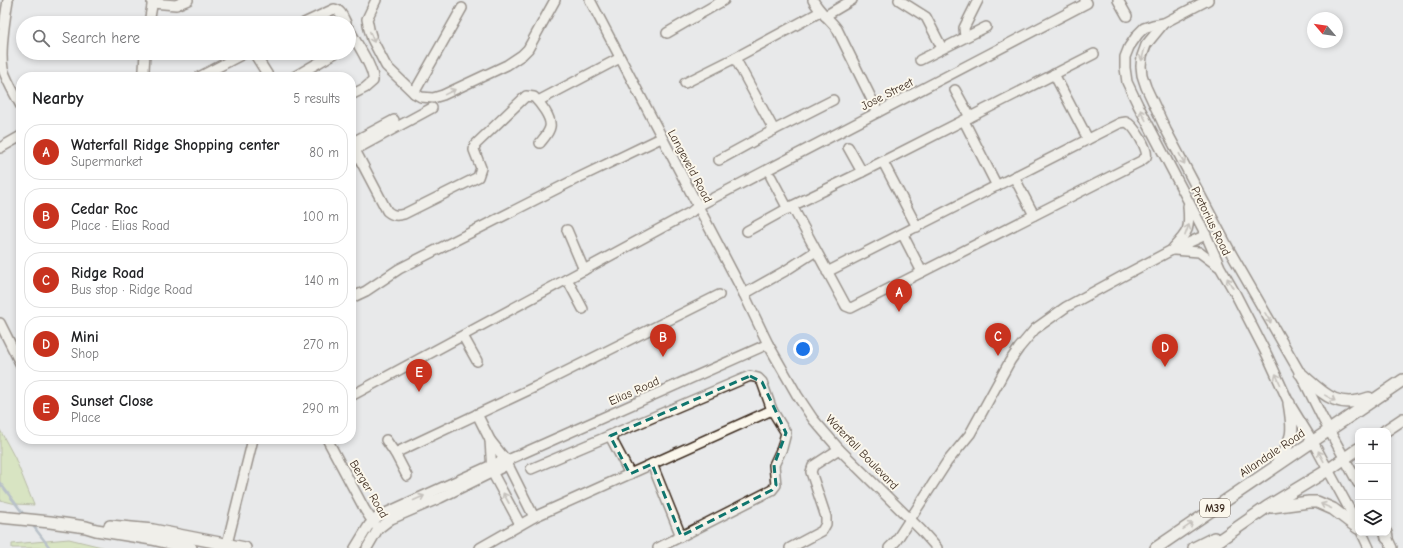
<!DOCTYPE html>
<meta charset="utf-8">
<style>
:root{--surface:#fff;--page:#f6f6f6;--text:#202124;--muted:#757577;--line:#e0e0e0;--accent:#c8321e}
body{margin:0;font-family:"Comic Neue",sans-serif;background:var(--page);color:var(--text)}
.controls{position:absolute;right:12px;bottom:12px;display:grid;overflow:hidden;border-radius:8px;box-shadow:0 2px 6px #0003}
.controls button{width:36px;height:36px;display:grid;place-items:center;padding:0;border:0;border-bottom:1px solid var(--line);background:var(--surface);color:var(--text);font:20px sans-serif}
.compass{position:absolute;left:1307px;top:12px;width:36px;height:36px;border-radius:50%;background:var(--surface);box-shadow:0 2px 6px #0003;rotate:299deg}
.you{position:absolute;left:803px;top:349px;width:14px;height:14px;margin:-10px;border:3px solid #fff;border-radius:50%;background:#1a73e8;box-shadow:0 0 0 6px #1a73e833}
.badge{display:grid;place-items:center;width:26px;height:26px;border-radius:50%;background:var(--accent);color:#fff;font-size:13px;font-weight:700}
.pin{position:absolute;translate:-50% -33px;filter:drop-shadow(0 1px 2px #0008)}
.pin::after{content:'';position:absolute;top:21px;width:14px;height:12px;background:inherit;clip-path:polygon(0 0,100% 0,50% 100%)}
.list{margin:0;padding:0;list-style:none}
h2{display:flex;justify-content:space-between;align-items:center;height:52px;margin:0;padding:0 16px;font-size:17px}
h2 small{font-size:13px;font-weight:400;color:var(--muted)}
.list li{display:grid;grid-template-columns:26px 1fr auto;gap:12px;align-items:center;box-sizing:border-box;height:56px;margin:0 8px 8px;padding:0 8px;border:1px solid var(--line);border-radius:16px}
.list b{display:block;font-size:15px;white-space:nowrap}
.list p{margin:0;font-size:13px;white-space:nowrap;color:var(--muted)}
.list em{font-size:13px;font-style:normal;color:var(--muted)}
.icon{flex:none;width:22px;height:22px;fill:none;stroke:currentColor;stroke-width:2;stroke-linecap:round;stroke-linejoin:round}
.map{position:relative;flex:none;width:1403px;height:548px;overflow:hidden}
.search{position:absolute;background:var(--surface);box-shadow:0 2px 6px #0003;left:16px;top:16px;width:340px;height:44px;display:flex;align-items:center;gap:10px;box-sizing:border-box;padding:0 14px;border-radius:22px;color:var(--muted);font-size:15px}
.panel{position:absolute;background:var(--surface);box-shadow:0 2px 6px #0003;left:16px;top:72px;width:340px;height:372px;border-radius:16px}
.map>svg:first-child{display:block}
.green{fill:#c5dd93;stroke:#808458}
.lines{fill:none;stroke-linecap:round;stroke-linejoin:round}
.stream{stroke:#8191a1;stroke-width:2.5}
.minor-casing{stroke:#3b2a1e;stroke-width:12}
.major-casing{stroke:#3b2a1e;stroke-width:14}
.minor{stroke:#fbf7ec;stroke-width:9}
.major{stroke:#fbf7ec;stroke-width:11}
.oneway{stroke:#9b9085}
.marked{fill:none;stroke:#0f766e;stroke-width:3;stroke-dasharray:8 5;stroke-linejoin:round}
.labels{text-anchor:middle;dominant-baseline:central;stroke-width:4;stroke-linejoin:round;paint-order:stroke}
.shield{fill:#fbf7ec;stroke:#75685c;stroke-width:1}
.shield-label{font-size:11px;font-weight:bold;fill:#3b2a1e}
.street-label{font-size:12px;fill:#3b2a1e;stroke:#fbf7ec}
</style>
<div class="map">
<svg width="1403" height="548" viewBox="0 0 1403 548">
<rect width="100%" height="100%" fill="#e8e9ea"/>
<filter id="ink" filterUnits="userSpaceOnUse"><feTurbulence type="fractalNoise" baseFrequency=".025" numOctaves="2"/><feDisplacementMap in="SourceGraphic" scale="8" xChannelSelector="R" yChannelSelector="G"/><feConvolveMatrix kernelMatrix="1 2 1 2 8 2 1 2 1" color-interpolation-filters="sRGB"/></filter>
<g filter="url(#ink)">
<g class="green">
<polygon points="0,430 15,458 34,505 16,504 0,500"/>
<polygon points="69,539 106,548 12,548 12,544"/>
</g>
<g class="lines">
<g class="stream">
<polyline points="0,483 25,516"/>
<polyline points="31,523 50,548"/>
</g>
<g class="minor-casing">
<g id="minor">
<path d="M8,0C5,18 0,52 3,69C7,82 15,94 21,106"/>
<polyline points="376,0 367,19 369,29 372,39 386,66 414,93 421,97 433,98 443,95 507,65 522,55 528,49 555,0"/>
<polyline points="590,0 744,294 768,344 797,395 813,419 839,449 921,530 937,548"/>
<path d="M813,0C819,12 829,18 837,29L878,112"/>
<polyline points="899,0 926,17 942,48"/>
<polyline points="1118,0 1127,16"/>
<polyline points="1208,0 1164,23 1153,25 1144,28 1138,34 1129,47 1125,57 1125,68 1127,82 1138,105 1206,235 1220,267 1235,293 1267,355 1289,403 1313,442 1358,525"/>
<polyline points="152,3 176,5 188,0"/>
<polyline points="825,16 852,0"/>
<polyline points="149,23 153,0"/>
<path d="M304,23L334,9C341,10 343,17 346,23"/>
<polyline points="1164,23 1146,45 1142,56 1141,66 1142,75 1146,87 1166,130 1231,253 1300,373 1323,419 1358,483"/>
<path d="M349,29C355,41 375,69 373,81L365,88L351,95"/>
<polyline points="667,33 724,0"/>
<polyline points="965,37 964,28 978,0"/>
<polyline points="145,53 144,70 145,77"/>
<polyline points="254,53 269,77"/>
<polyline points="920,60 986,27"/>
<polyline points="1054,74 1088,139"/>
<polyline points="199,77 245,53"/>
<polyline points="294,77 335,53"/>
<polyline points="685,83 735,58 820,12"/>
<polyline points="955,90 970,117"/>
<polyline points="414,93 462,8"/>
<polyline points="538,101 620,58"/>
<polyline points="964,121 997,186"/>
<polyline points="774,130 833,100"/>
<polyline points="351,143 394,120"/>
<polyline points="848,147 862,172"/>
<polyline points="0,148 21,136"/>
<path d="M355,150L387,211C393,216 397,216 404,214L478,177L481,168L474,150L475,145L526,96L534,97C540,103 552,118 550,127C549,133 543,139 540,143"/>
<polyline points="351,152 432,108"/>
<polyline points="719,160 774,130 735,58"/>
<polyline points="883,162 917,227"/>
<polyline points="771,177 788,209"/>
<polyline points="1014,177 1034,215"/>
<path d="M792,206L845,304L846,306L851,308L1141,161L1146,157C1149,150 1134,125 1126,122L1120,123L827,272"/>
<polyline points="567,230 584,270"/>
<polyline points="747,231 792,206 862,172 1094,54"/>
<polyline points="903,235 922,272"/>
<path d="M1173,248C1189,231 1190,229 1188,206"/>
<polyline points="1174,250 1199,252 1218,266"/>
<polyline points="567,279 583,309"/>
<polyline points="744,294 785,271 816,251"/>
<polyline points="351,298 366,291 399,269 578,178 661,138"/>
<polyline points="0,323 21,365"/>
<polyline points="463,336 477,361"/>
<polyline points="351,396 691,212 698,206 1087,3 1085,0"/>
<polyline points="477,414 490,440 505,459 534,517"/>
<polyline points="610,436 630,474"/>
<polyline points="327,439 365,510 375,525"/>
<polyline points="386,440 395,453 407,476"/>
<polyline points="490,440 492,472 520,524"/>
<polyline points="395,453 535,387 719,295"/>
<polyline points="652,464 681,536"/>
<polyline points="531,469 750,376 758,378 762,382 772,410"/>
<polyline points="1362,533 1369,548"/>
<polyline points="1385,533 1392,548"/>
<polyline points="226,548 253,439"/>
<polyline points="355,548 369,525 379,516 505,459 510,459 768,344"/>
<polyline points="367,548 378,529 391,519 440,498 507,465 510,459"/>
<polyline points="480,548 534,517 772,410 786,433 782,448 774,465 776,485 772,490 658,548"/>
<polyline points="790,548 822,531 826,524 826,517 811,472 813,466 839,449"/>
<polyline points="889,548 896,541 947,462 970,434 1010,361 1019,348 1035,329 1066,307 1121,277 1170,251 1206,235"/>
</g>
</g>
<g class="major-casing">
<g id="major">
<path d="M1300,373C1323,393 1336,410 1369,398"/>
<polyline points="1385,431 1403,419"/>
<path d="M1277,463C1294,438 1294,432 1289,403"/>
<polyline points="1271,507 1309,502 1317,502 1333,509 1358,528"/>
<polyline points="0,517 50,522 86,527 96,530 152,539 191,548"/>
<polyline points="110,526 153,530 245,548"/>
<polyline points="1386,533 1387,538"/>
<polyline points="1156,548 1403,380"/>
<polyline points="1194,548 1214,538"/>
<polyline points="1208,548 1267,507 1328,470 1358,449"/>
</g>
</g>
<use href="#minor" class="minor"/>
<use href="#major" class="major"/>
</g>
<defs><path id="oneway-shaft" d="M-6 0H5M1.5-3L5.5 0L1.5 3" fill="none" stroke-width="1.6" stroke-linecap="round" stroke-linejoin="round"/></defs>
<g class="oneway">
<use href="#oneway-shaft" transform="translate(372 37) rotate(68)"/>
<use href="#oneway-shaft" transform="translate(1143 55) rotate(104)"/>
<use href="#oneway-shaft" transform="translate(450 92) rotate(-26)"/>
<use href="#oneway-shaft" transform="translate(1143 115) rotate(-118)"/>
<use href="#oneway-shaft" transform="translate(1182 159) rotate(63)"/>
<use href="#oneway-shaft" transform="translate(1187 230) rotate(-70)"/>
<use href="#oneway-shaft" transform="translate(1230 283) rotate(-119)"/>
<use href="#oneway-shaft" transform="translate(1268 318) rotate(60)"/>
<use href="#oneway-shaft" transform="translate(1278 379) rotate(-114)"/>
<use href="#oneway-shaft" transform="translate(1330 398) rotate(29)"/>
<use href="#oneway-shaft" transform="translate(1321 456) rotate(-118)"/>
<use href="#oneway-shaft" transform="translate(419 498) rotate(-24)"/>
<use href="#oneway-shaft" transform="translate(506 498) rotate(-119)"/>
<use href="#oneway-shaft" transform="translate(1326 506) rotate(-156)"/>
<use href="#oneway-shaft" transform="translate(1188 526) rotate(-34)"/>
</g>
</g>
<path d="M0 0H1403V548H0ZM750,376L762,382L786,433L774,465L776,485L772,490L681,536L652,464L630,474L610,436Z" fill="#e8e9ea" fill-opacity=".55" fill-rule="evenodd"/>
<path class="marked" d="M750,376L762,382L786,433L774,465L776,485L772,490L681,536L652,464L630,474L610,436Z"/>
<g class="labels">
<rect class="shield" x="1200" y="499" width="30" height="18" rx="3"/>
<g class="shield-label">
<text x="1215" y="508">M39</text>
</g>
<g class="street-label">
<text transform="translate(887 94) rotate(-27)">Jose Street</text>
<text transform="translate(690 166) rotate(62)">Langeveld Road</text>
<text transform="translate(1211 221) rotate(64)">Pretorius Road</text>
<text transform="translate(634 391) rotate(-24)">Elias Road</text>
<text transform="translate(862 452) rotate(46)">Waterfall Boulevard</text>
<text transform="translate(1272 453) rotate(-34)">Allandale Road</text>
<text transform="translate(369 489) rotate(60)">Berger Road</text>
</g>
</g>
</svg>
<div class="controls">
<button>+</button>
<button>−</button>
<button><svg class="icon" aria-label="layers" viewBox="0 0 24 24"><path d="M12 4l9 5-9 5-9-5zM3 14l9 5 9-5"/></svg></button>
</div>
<svg class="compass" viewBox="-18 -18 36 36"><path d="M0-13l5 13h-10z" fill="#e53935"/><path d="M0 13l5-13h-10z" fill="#757577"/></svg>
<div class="you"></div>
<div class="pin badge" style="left:899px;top:312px">A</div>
<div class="pin badge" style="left:663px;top:357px">B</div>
<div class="pin badge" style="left:998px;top:356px">C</div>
<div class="pin badge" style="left:1165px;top:367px">D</div>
<div class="pin badge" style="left:419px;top:392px">E</div>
<div class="search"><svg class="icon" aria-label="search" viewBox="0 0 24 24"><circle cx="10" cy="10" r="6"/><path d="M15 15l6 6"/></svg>Search here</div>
<section class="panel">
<h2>Nearby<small>5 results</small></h2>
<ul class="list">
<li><span class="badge">A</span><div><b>Waterfall Ridge Shopping center</b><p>Supermarket</p></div><em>80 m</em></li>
<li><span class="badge">B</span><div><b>Cedar Roc</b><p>Place · Elias Road</p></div><em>100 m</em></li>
<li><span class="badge">C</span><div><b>Ridge Road</b><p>Bus stop · Ridge Road</p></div><em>140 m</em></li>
<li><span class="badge">D</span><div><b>Mini</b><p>Shop</p></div><em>270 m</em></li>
<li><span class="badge">E</span><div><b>Sunset Close</b><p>Place</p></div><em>290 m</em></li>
</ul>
</section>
</div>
